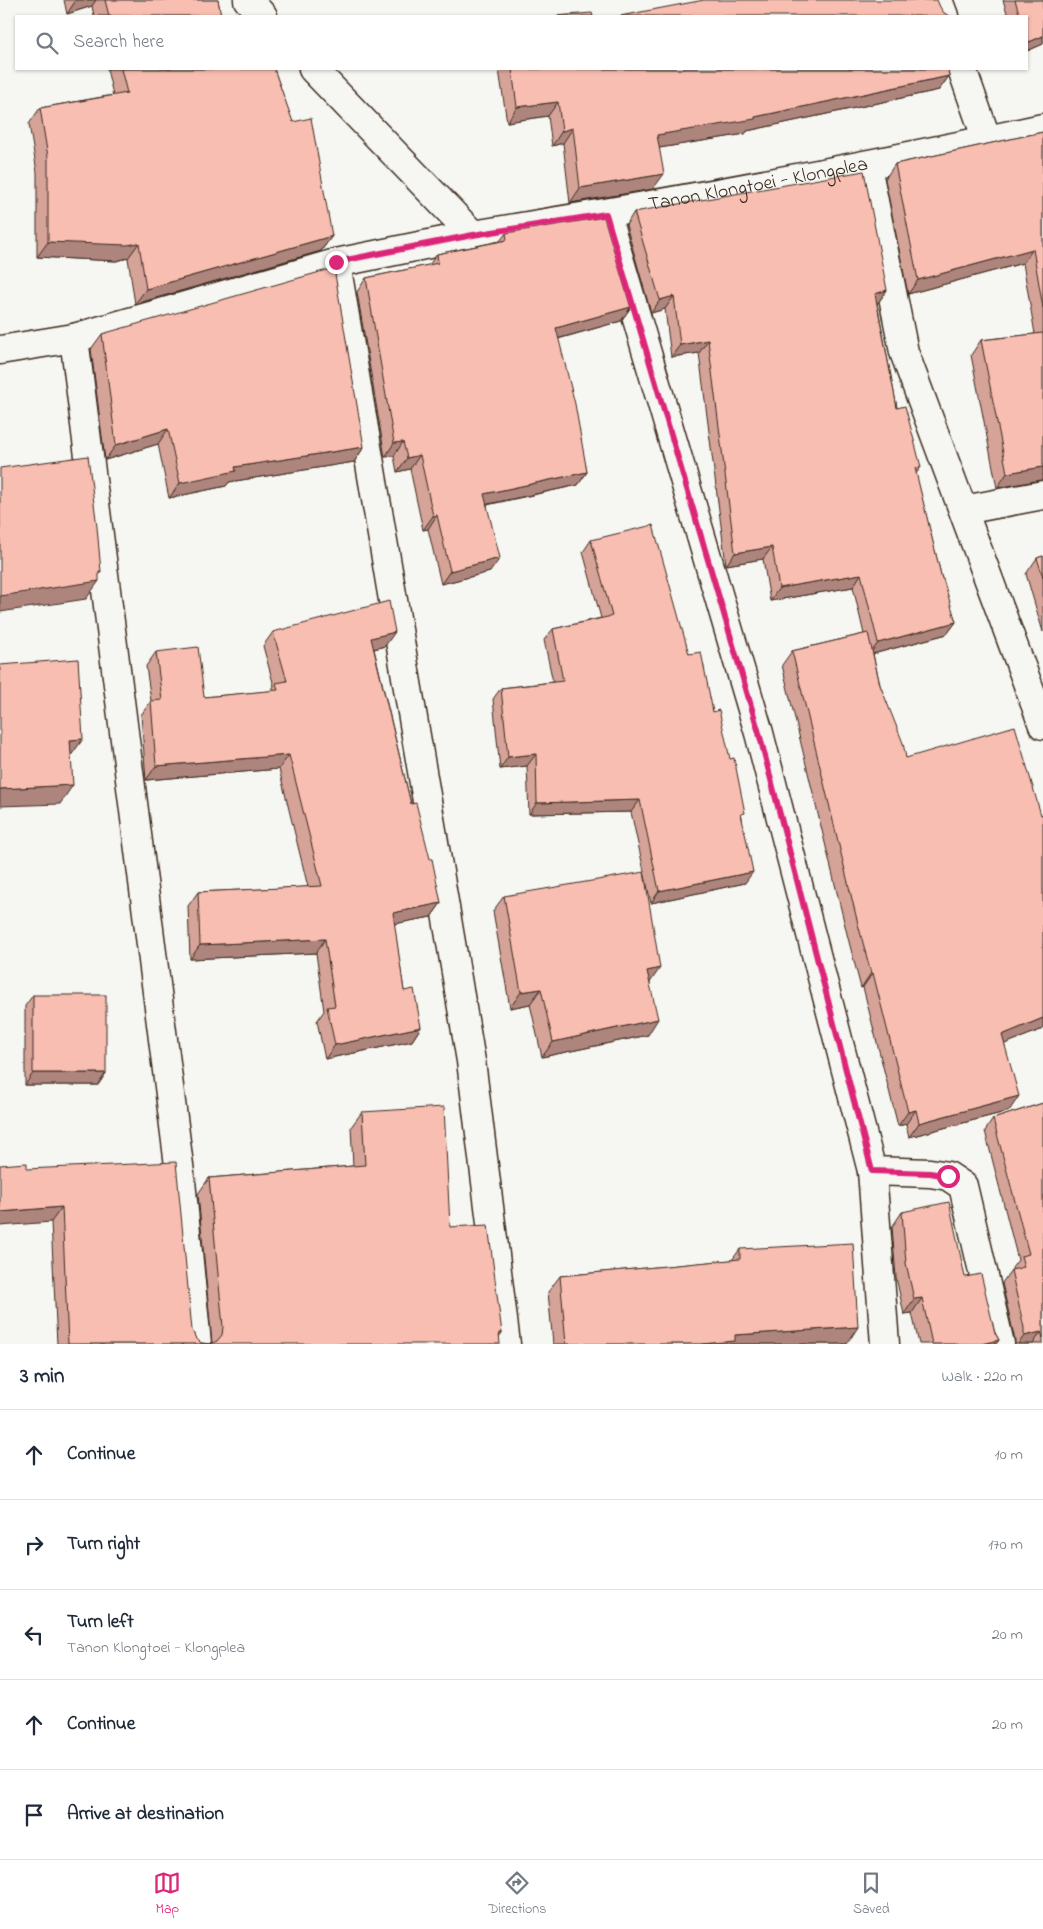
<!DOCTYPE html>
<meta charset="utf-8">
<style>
:root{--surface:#fff;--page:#f6f6f7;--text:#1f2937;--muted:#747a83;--line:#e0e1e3;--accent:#db2777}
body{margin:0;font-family:"Indie Flower",sans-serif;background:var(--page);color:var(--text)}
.stop{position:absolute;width:15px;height:15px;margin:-11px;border:4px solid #db2777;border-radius:50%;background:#fff}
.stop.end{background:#db2777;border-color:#fff;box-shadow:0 1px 5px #0008}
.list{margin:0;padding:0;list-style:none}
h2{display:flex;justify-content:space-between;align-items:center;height:65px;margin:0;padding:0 20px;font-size:21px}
h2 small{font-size:16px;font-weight:400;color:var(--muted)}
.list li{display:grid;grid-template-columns:32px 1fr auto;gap:15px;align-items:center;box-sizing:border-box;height:90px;padding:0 20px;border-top:1px solid var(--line)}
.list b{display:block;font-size:19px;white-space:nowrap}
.list p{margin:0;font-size:16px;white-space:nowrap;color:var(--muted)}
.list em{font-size:16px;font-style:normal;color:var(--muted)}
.icon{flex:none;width:28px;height:28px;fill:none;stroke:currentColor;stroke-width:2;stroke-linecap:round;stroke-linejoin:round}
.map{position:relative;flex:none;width:1043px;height:1344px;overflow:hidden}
.search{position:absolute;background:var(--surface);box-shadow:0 1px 4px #0004;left:15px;right:15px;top:15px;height:55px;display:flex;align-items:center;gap:12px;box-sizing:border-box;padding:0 18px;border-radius:0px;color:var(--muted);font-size:19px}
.sheet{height:515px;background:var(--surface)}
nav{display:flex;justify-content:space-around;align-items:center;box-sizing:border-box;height:70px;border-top:1px solid var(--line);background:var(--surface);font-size:14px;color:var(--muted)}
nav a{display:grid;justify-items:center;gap:2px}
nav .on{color:var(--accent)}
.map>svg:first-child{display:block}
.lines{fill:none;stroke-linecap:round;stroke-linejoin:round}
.street-casing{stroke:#3b2a1e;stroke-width:31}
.secondary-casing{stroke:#3b2a1e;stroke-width:31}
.street{stroke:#f6f6f2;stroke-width:28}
.secondary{stroke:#f6f6f2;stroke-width:28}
.wall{fill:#d6a399;stroke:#3b2a1e}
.shaded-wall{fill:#ae857d;stroke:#3b2a1e}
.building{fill:#f9beb2;stroke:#3b2a1e}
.route{stroke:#db2777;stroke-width:6}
.labels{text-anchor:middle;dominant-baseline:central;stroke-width:4.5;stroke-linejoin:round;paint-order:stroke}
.street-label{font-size:20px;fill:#3b2a1e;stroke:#f6f6f2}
</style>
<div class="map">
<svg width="1043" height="1344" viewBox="0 0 1043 1344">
<rect width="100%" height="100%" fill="#f6f6f2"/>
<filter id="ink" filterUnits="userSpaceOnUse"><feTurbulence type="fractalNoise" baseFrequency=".02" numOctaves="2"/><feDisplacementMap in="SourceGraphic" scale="10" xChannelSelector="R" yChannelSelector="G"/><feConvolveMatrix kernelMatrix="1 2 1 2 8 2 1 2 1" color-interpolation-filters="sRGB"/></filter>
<g filter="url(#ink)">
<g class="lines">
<g class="street-casing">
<g id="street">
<polyline points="938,0 944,16"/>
<polyline points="962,69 987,140"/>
<polyline points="867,166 904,352 1043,725"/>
<polyline points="606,214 759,733 872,1171 885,1344"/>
<polyline points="336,263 471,1061 506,1344"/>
<polyline points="74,338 181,1181 197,1344"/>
<polyline points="0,350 74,338 336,263 473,235"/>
<polyline points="964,510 1043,495"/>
<polyline points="872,1171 930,1173 948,1176 963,1186 1000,1344"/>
</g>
</g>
<g class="secondary-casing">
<g id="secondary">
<polyline points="248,0 263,16"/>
<path id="s1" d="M313,69L473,235C664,204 854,169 1043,128"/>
</g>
</g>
<use href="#street" class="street"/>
<use href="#secondary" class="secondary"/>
</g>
<g class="wall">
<polygon points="64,0 218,0 221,16 94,16 92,6 67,14"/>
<polygon points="1003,0 1043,0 1043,44 1027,51 1027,16 1008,16"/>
<polygon points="107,69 274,69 332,236 321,251 135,304 128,258 116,261 37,257 37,172 29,124 40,108 113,95"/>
<polygon points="501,69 948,69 949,76 939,90 747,131 745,134 659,148 653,189 570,203 563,143 552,146 548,116 507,122 499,70"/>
<polygon points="1043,132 1043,480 1041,480 997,488 971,355 981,340 1035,334 1023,263 908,294 885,179 895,164"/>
<polygon points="634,212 887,290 878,303 877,303 897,408 916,474 942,579 956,622 947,634 873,654 880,685 906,758 1041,815 1043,814 1043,1029 1004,1044 1009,1111 909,1137 906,1124 898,1126 863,987 861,988 848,938 782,665 792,651 864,634 853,587 770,601 763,559 726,565 699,353 671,357 665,309 651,313 626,225"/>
<polygon points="506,233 631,307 621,321 558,339 587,472 578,485 487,505 490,572 441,584 428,529 423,530 410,469 397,472 394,456 385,457 357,292 366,278 429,265 437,254 500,241"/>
<polygon points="102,334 364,447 354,462 229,482 226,486 169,498 158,444 105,460 91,349"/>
<polygon points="591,540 689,654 713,712 742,817 745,883 651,903 631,812 529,814 527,766 500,769 493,699 501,688 553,682 544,640 553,629 601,618 583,552"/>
<polygon points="1043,556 1043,632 1026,574 1037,558"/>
<polygon points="273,632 385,646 374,649 411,804 441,903 431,917 394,924 404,991 421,1027 412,1041 325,1059 317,1021 324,1011 316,953 190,959 188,906 198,892 308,887 279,769 146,780 141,715 151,701 146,666 156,652 204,697 271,691 274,686 263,646"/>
<polygon points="504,896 650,982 648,1035 542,1057 530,1004 510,1008 493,911"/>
<polygon points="33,995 106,1073 98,1085 25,1085 25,1006"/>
<polygon points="1043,1103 1043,1344 1015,1344 1015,1340 1002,1283 1011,1270 1013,1270 1012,1268 1018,1260 985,1131 993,1119"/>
<polygon points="362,1112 450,1227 502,1333 499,1337 212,1343 198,1194 209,1178 353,1166 351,1127"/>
<polygon points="27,1169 192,1330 195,1337 201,1343 210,1344 57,1344 51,1222"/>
<polygon points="902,1212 965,1277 999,1340 996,1344 919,1344 912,1313 904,1314 896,1277 892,1227"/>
<polygon points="740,1249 847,1344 553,1344 548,1292 560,1276 732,1260"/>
</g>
<g class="shaded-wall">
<polygon points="76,0 96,0 92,6 67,14"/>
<polygon points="1043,36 1043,44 1027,51 1027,44 1029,42"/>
<polygon points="949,76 939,90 747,131 745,134 647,150 657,135 755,117"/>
<polygon points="558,102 548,116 507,122 517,107"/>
<polygon points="573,128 563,143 552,146 562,131"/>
<polygon points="664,174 653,189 570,203 580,188"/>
<polygon points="332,236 321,251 135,304 146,289"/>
<polygon points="48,242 139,243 128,258 116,261 37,257"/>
<polygon points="1033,249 1023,263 908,294 918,280"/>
<polygon points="887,290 878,303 866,306 875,294"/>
<polygon points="674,296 665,309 651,313 660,300"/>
<polygon points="631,307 621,321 546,342 556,328"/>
<polygon points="708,340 699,353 671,357 680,345"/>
<polygon points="168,429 158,444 105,460 116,445"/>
<polygon points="403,442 394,456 385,457 394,443"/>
<polygon points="364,447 354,462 229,482 226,486 169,498 180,483 235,467"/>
<polygon points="420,455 410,469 397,472 407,458"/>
<polygon points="921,467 912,479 915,468"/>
<polygon points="1043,467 1043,480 1041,480 997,488 1007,473"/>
<polygon points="587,472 578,485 474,507 484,494"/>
<polygon points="437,515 428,529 423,530 433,516"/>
<polygon points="772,547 763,559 726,565 735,553"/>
<polygon points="500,558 490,572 441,584 450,571"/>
<polygon points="99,572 101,572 94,581 99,581 86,599 0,612 0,596"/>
<polygon points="861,574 853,587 770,601 779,588"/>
<polygon points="956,622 947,634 869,655 878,643"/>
<polygon points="395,632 385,646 361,652 371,638"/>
<polygon points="83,739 70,757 70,740"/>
<polygon points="536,754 527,766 500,769 508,757"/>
<polygon points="289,755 279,769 146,780 156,766"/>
<polygon points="73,785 60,804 0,806 0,789"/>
<polygon points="640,800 631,812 529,814 537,803"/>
<polygon points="753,872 745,883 651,903 659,891"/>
<polygon points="441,903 431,917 383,926 393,913"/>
<polygon points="325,939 316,953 190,959 200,945"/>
<polygon points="660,968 649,984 647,971"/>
<polygon points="871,973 873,973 863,987 861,988"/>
<polygon points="541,989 530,1004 510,1008 521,992"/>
<polygon points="1043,1018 1043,1029 992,1049 1002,1035"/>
<polygon points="658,1019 648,1035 542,1057 553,1042"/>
<polygon points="421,1027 412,1041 325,1059 335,1045"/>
<polygon points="33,1073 106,1073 98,1085 25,1085"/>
<polygon points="1019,1096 1009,1111 909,1137 919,1123"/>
<polygon points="916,1110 906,1124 898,1126 908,1112"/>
<polygon points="62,1207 51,1222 0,1226 0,1212"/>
<polygon points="922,1298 912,1313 904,1314 914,1299"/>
<polygon points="858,1327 847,1344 702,1344 735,1335"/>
<polygon points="1041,1332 1033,1344 1018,1344 1024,1336"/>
<polygon points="999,1340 996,1344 981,1344"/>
</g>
<g class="building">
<polygon points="105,0 218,0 221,16 109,16"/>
<polygon points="704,0 937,0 940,7 944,13 950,16 620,16"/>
<polygon points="1015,0 1043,0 1043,36 1029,42 1027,36 1027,16 1020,16"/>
<polygon points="592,13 593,16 556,16"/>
<polygon points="121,69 274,69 293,122 311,118 332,236 146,289 139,243 127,245 48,242 48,157 40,108 127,93"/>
<polygon points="512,69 948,69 949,76 755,117 755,119 657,135 664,174 580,188 573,128 562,131 558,102 517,107"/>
<polygon points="1043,132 1043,308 1033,249 918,280 895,164"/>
<polygon points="864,171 887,290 875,294 897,408 905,406 921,467 915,468 942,579 943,579 956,622 878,643 861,574 779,588 772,547 735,553 708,340 680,345 674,296 660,300 634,212"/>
<polygon points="604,217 631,307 556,328 575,404 587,472 484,494 500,558 450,571 437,515 433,516 420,455 407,458 403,442 394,443 366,278 438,263 437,254 507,240 506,233"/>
<polygon points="334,268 364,447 235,467 236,471 180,483 168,429 116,445 102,334"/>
<polygon points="1043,333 1043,467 1007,473 981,340"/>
<polygon points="88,456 97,527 101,572 99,572 99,581 0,596 0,468"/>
<polygon points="653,525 689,654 701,652 713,712 719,710 730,759 734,758 745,813 741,814 753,872 659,891 640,800 537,803 536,754 508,757 501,688 563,681 553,629 612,616 591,540"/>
<polygon points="1043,556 1043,577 1037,558"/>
<polygon points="389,601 395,632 371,638 411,804 416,803 430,859 432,859 441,903 393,913 404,991 414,989 421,1027 335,1045 327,1007 335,1006 325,939 200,945 198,892 322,886 289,755 156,766 151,701 162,700 156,652 198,647 204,697 278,690 276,683 287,681 273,632"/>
<polygon points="868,633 880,685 903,743 906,758 1015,726 1041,815 1043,814 1043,1018 1002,1035 1019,1096 919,1123 916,1110 908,1112 873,973 871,973 858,924 792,651"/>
<polygon points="78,659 83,739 70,740 73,785 0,789 0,665"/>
<polygon points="644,872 660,968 647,971 658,1019 553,1042 541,989 521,992 504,896"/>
<rect x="33" y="995" width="73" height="78"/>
<polygon points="1043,1103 1043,1338 1041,1332 1024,1336 1024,1328 1011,1270 1024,1267 1021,1256 1029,1254 993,1119"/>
<polygon points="444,1107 450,1227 488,1225 502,1333 499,1333 500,1344 210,1344 217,1341 222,1335 223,1327 209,1178 365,1165 362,1112"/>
<polygon points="176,1162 192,1330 195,1337 201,1343 210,1344 68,1344 62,1207 0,1212 0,1165 27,1163 27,1169"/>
<polygon points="949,1202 965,1277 981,1274 995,1333 999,1340 981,1344 932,1344 922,1298 914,1299 906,1263 902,1212"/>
<polygon points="853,1243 858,1327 735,1335 735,1341 702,1344 566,1344 560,1276 740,1259 740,1249"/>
</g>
</g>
<g class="lines" filter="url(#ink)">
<polyline class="route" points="336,262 473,235 606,214 759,733 872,1171 930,1173 948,1176"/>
</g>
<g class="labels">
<g class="street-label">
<text stroke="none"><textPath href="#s1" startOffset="520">Tanon Klongtoei - Klongplea</textPath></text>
</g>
</g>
</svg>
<div class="stop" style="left:948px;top:1176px"></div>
<div class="stop end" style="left:336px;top:262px"></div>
<div class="search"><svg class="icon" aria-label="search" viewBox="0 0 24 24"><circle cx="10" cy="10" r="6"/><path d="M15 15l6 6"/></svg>Search here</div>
</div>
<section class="sheet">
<h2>3 min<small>Walk · 220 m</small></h2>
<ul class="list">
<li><svg class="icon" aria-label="ahead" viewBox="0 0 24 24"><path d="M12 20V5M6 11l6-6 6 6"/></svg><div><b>Continue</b></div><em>10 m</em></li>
<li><svg class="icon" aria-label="right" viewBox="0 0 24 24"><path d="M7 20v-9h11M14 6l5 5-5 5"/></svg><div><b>Turn right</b></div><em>170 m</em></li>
<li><svg class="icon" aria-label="left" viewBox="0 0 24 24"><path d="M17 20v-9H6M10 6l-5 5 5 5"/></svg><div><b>Turn left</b><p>Tanon Klongtoei - Klongplea</p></div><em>20 m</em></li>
<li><svg class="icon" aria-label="ahead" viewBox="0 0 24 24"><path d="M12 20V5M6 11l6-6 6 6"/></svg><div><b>Continue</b></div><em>20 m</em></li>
<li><svg class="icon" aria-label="arrive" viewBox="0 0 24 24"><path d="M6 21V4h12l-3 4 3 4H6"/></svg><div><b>Arrive at destination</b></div></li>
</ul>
</section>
<nav>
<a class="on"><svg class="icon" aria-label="map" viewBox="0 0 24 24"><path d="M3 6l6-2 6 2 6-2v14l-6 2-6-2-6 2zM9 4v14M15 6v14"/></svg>Map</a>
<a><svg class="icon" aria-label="directions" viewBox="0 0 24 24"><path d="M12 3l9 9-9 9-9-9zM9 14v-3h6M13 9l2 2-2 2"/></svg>Directions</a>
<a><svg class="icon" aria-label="saved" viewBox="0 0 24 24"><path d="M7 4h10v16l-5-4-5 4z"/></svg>Saved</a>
</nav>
